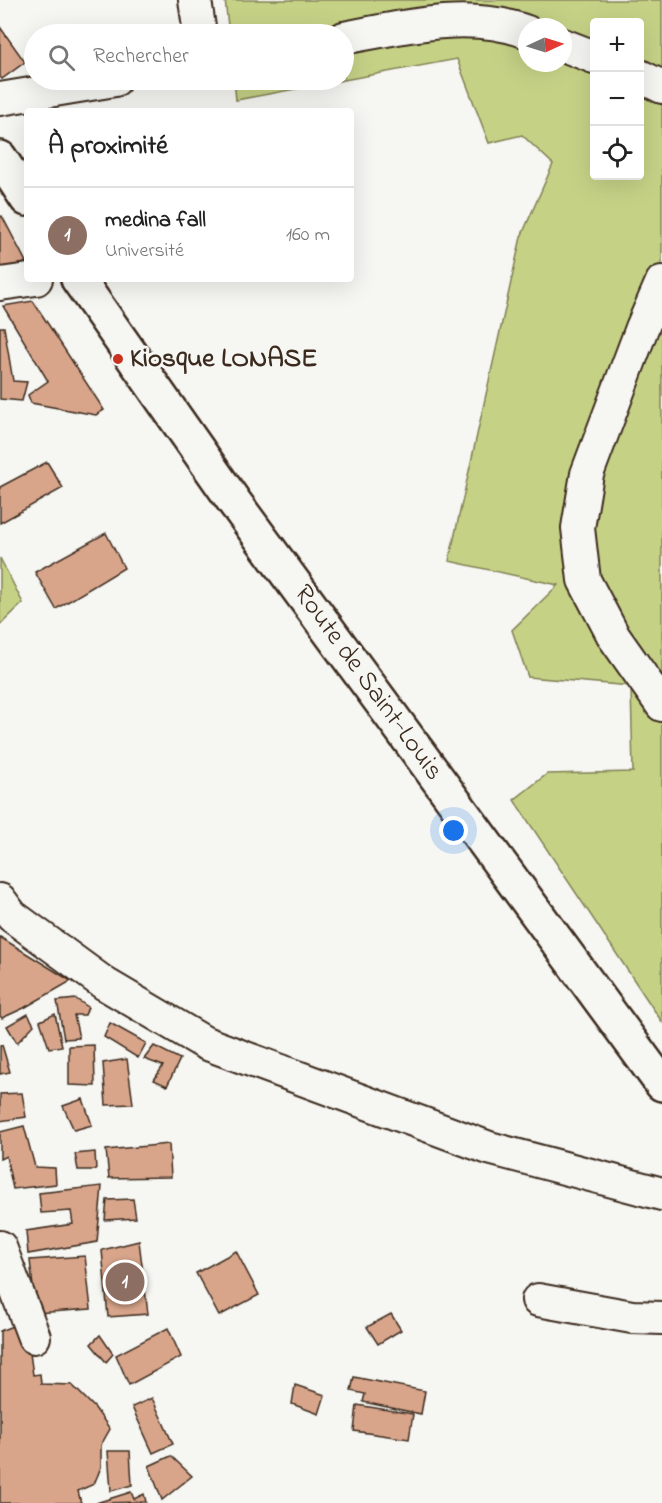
<!DOCTYPE html>
<html lang="fr">
<meta charset="utf-8">
<style>
:root{--surface:#fff;--page:#f6f6f6;--text:#222;--muted:#767676;--line:#e0e0e0;--accent:#0f766e}
body{margin:0;font-family:"Indie Flower",sans-serif;background:var(--page);color:var(--text)}
.controls{position:absolute;right:18px;top:18px;display:grid;overflow:hidden;border-radius:6px;box-shadow:0 6px 24px #0002}
.controls button{width:54px;height:54px;display:grid;place-items:center;padding:0;border:0;border-bottom:2px solid var(--line);background:var(--surface);color:var(--text);font:30px sans-serif}
.compass{position:absolute;left:518px;top:18px;width:54px;height:54px;border-radius:50%;background:var(--surface);box-shadow:0 6px 24px #0002;rotate:86deg}
.you{position:absolute;left:454px;top:831px;width:21px;height:21px;margin:-15px;border:4px solid #fff;border-radius:50%;background:#1a73e8;box-shadow:0 0 0 9px #1a73e833}
.badge{display:grid;place-items:center;width:39px;height:39px;border-radius:50%;background:var(--accent);color:#fff;font-size:20px;font-weight:700}
.pin{position:absolute;translate:-50% -50%;border:3px solid #fff;box-shadow:0 2px 6px #0006}
.list{margin:0;padding:0;list-style:none}
h2{display:flex;justify-content:space-between;align-items:center;height:78px;margin:0;padding:0 24px;font-size:26px}
h2 small{font-size:20px;font-weight:400;color:var(--muted)}
.list li{display:grid;grid-template-columns:39px 1fr auto;gap:18px;align-items:center;box-sizing:border-box;height:96px;padding:0 24px;border-top:2px solid var(--line)}
.list b{display:block;font-size:22px;white-space:nowrap}
.list p{margin:0;font-size:20px;white-space:nowrap;color:var(--muted)}
.list em{font-size:20px;font-style:normal;color:var(--muted)}
.icon{flex:none;width:33px;height:33px;fill:none;stroke:currentColor;stroke-width:2;stroke-linecap:round;stroke-linejoin:round}
.map{position:relative;flex:none;width:662px;height:1503px;overflow:hidden}
.search{position:absolute;background:var(--surface);box-shadow:0 6px 24px #0002;left:24px;top:24px;width:330px;height:66px;display:flex;align-items:center;gap:15px;box-sizing:border-box;padding:0 21px;border-radius:33px;color:var(--muted);font-size:22px}
.panel{position:absolute;background:var(--surface);box-shadow:0 6px 24px #0002;left:24px;top:108px;width:330px;height:174px;border-radius:6px}
.map>svg:first-child{display:block}
.green{fill:#c5d286;stroke:#807e52;stroke-width:1.5;fill-rule:evenodd}
.building{fill:#d8a58b;stroke:#3b2a1e;stroke-width:1.5}
.lines{fill:none;stroke-linecap:round;stroke-linejoin:round}
.minor-casing{stroke:#3b2a1e;stroke-width:36}
.major-casing{stroke:#3b2a1e;stroke-width:38}
.minor{stroke:#f6f6f2;stroke-width:32}
.major{stroke:#f6f6f2;stroke-width:33}
.poi-dot{fill:#c8321e;stroke:#f6f6f2;stroke-width:2}
.labels{text-anchor:middle;dominant-baseline:central;stroke-width:6;stroke-linejoin:round;paint-order:stroke}
.poi-label{font-size:27px;font-weight:bold;fill:#3b2a1e;stroke:#f6f6f2;text-anchor:start}
.street-label{font-size:27px;fill:#3b2a1e;stroke:#f6f6f2}
</style>
<div class="map">
<svg width="662" height="1503" viewBox="0 0 662 1503">
<rect width="100%" height="100%" fill="#f6f6f2"/>
<filter id="ink" filterUnits="userSpaceOnUse"><feTurbulence type="fractalNoise" baseFrequency=".0167" numOctaves="2"/><feDisplacementMap in="SourceGraphic" scale="12" xChannelSelector="R" yChannelSelector="G"/><feConvolveMatrix kernelMatrix="1 2 1 2 8 2 1 2 1" color-interpolation-filters="sRGB"/></filter>
<g filter="url(#ink)">
<g class="green">
<path d="M225,0H662V1022L514,800L547,774L633,772L631,686L528,677L512,630L558,585L449,561L521,237L553,164L522,135L489,143L457,59L236,100L234,80H344V34H229ZM594,22H640V176H594ZM527,27H563V63H527Z"/>
<polygon points="0,558 23,603 0,625"/>
</g>
<g class="building">
<polygon points="0,27 25,62 2,79 0,77"/>
<polygon points="2,216 26,262 4,274 0,267 0,217"/>
<polygon points="33,301 104,410 96,415 31,403 28,395 48,381 3,306"/>
<polygon points="0,327 4,327 13,381 27,382 22,401 0,399"/>
<polygon points="47,462 63,488 0,523 0,487"/>
<polygon points="106,533 124,568 56,609 35,572"/>
<polygon points="0,937 71,981 24,1008 2,1018 0,1016"/>
<polygon points="76,999 88,1007 85,1015 74,1015 79,1038 64,1039 57,1001"/>
<polygon points="28,1014 34,1025 17,1043 7,1026"/>
<polygon points="55,1014 62,1046 49,1048 40,1021"/>
<polygon points="110,1023 146,1043 138,1058 104,1037"/>
<polygon points="2,1045 10,1072 0,1074 0,1046"/>
<polygon points="94,1045 95,1086 69,1085 69,1046"/>
<polygon points="154,1046 180,1059 167,1086 154,1080 163,1066 144,1059"/>
<polygon points="127,1059 133,1104 106,1105 103,1063"/>
<polygon points="22,1093 26,1117 0,1121 0,1094"/>
<polygon points="83,1099 92,1125 74,1130 63,1106"/>
<polygon points="24,1126 35,1167 55,1168 56,1184 13,1189 6,1156 0,1159 0,1132"/>
<polygon points="169,1144 171,1177 109,1178 106,1150"/>
<polygon points="95,1152 96,1170 78,1170 75,1154"/>
<polygon points="102,1186 97,1242 28,1254 26,1231 73,1224 71,1211 41,1213 39,1193"/>
<polygon points="133,1199 136,1218 105,1220 107,1200"/>
<polygon points="139,1241 148,1314 108,1317 102,1250"/>
<polygon points="236,1251 259,1295 219,1316 196,1273"/>
<polygon points="85,1256 91,1309 36,1313 30,1260"/>
<polygon points="391,1314 401,1330 378,1344 367,1327"/>
<polygon points="22,1322 29,1346 33,1375 40,1374 41,1384 72,1385 95,1408 110,1429 101,1445 101,1467 97,1477 94,1484 78,1491 81,1503 0,1503 0,1331"/>
<polygon points="168,1328 181,1357 129,1385 116,1355"/>
<polygon points="100,1335 113,1354 106,1362 91,1344"/>
<polygon points="354,1377 425,1391 421,1414 363,1402 365,1394 351,1391"/>
<polygon points="295,1385 325,1395 319,1414 292,1404"/>
<polygon points="152,1398 173,1444 153,1453 132,1407"/>
<polygon points="357,1405 413,1414 409,1439 354,1431"/>
<polygon points="108,1451 130,1451 132,1485 111,1491"/>
<polygon points="171,1456 192,1476 162,1500 149,1466"/>
<polygon points="131,1492 134,1499 144,1494 146,1502 96,1503"/>
</g>
<g class="lines">
<g class="minor-casing">
<g id="minor">
<polyline points="195,0 200,34"/>
<path d="M344,38C401,27 470,10 527,32"/>
<polyline points="563,45 594,57"/>
<polyline points="640,76 662,87"/>
<polyline points="0,99 115,80"/>
<polyline points="662,282 642,328 587,474 578,528 584,580 614,637 662,705"/>
<polyline points="0,284 36,279"/>
<polyline points="0,900 12,916 105,984 205,1043 489,1148 662,1194"/>
<polyline points="0,1247 34,1337"/>
<polyline points="538,1300 632,1317 662,1318"/>
</g>
</g>
<g class="major-casing">
<g id="major">
<polyline points="0,158 27,199"/>
<polyline points="78,279 235,503 662,1084"/>
</g>
</g>
<use href="#minor" class="minor"/>
<use href="#major" class="major"/>
</g>
</g>
<circle class="poi-dot" cx="118" cy="359" r="6"/>
<g class="labels">
<g class="poi-label">
<text x="130" y="359">Kiosque LONASE</text>
</g>
<g class="street-label">
<text transform="translate(368 683) rotate(54)">Route de Saint-Louis</text>
</g>
</g>
</svg>
<div class="controls">
<button>+</button>
<button>−</button>
<button><svg class="icon" aria-label="locate" viewBox="0 0 24 24"><circle cx="12" cy="12" r="6"/><path d="M12 2v4M12 18v4M2 12h4M18 12h4"/></svg></button>
</div>
<svg class="compass" viewBox="-18 -18 36 36"><path d="M0-13l5 13h-10z" fill="#e53935"/><path d="M0 13l5-13h-10z" fill="#767676"/></svg>
<div class="you"></div>
<div class="pin badge" style="left:125px;top:1282px;background:#8d6e63">1</div>
<div class="search"><svg class="icon" aria-label="search" viewBox="0 0 24 24"><circle cx="10" cy="10" r="6"/><path d="M15 15l6 6"/></svg>Rechercher</div>
<section class="panel">
<h2>À proximité<small></small></h2>
<ul class="list">
<li><span class="badge" style="background:#8d6e63">1</span><div><b>medina fall</b><p>Université</p></div><em>160 m</em></li>
</ul>
</section>
</div>
